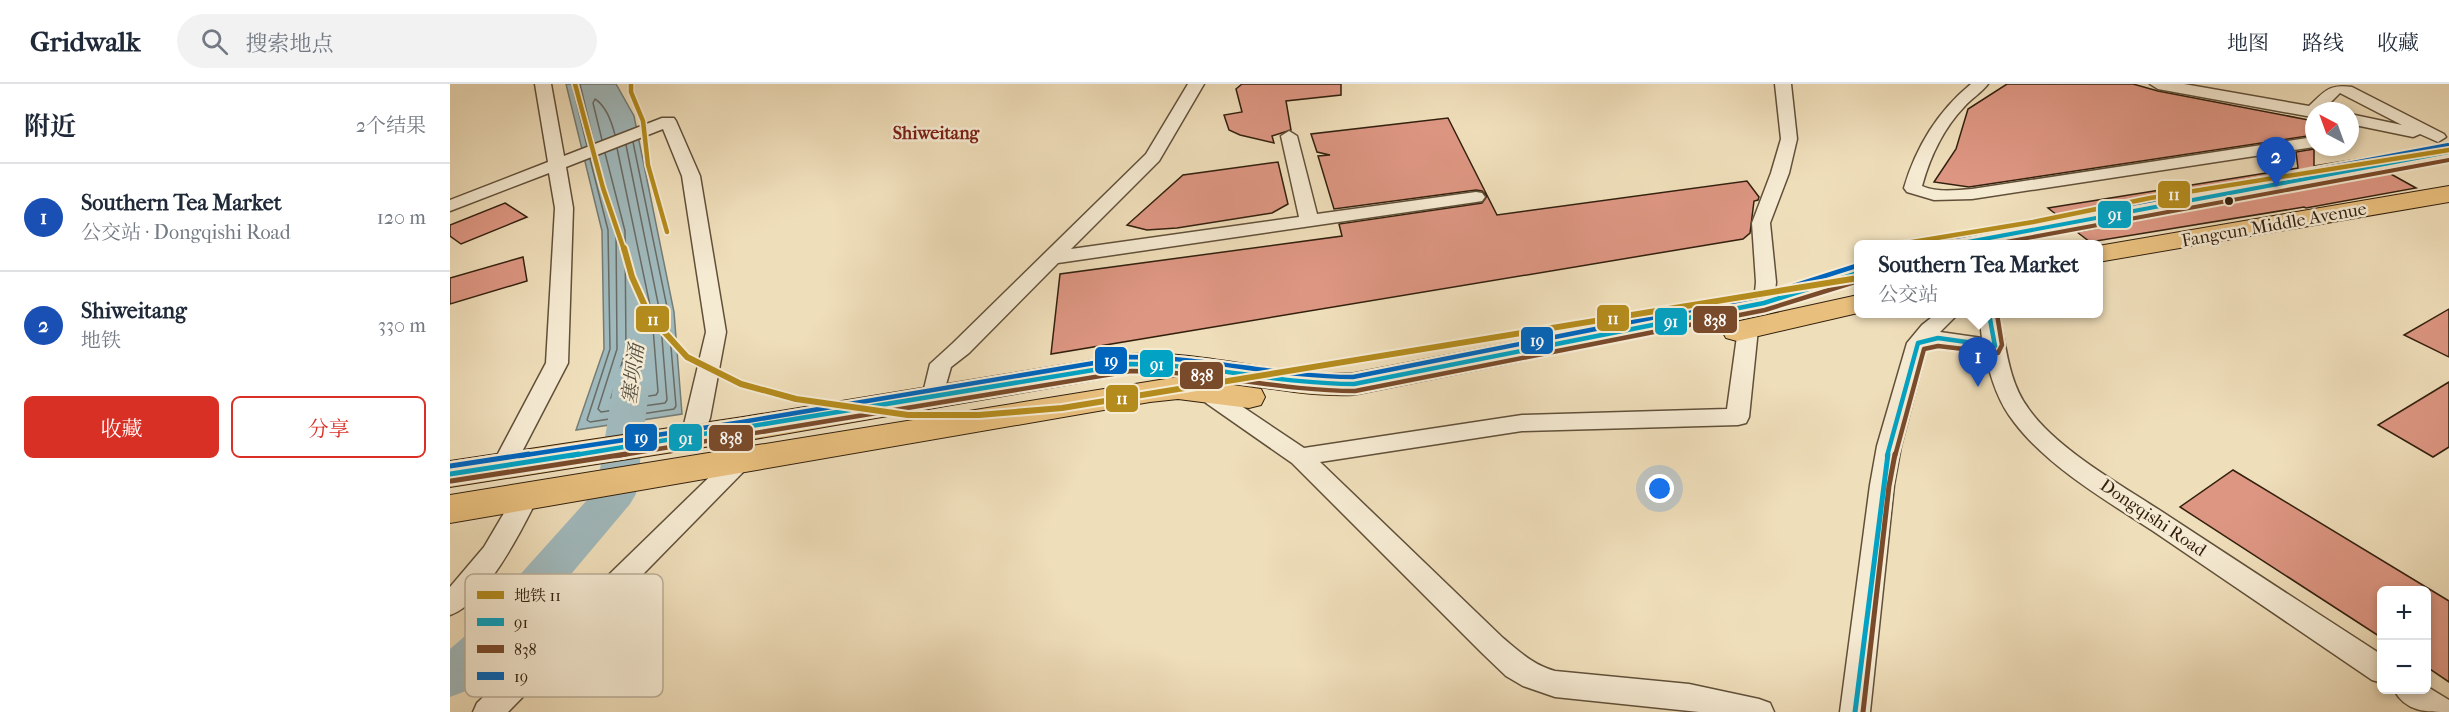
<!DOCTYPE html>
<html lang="zh">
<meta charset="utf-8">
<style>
:root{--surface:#fff;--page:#f2f2f3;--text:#1f2937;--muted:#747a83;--line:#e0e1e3;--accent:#d93025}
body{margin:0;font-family:"IM FELL French Canon","Noto Serif SC",serif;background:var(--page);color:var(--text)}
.controls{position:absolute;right:18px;bottom:18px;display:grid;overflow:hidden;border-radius:9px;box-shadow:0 3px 9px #0003}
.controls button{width:54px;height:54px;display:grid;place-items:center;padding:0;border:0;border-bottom:2px solid var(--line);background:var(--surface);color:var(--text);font:30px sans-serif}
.compass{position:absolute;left:1855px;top:18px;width:54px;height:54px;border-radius:50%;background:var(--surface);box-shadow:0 3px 9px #0003;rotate:319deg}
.you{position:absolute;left:1210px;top:405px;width:21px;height:21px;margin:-15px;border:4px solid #fff;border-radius:50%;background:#1a73e8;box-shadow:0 0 0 9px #1a73e833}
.badge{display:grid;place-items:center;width:39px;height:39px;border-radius:50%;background:var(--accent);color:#fff;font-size:20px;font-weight:700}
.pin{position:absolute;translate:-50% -50px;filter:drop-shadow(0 2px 3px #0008)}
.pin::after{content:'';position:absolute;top:32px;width:21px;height:18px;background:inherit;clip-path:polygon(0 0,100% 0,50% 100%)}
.popup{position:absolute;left:1404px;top:156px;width:249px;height:78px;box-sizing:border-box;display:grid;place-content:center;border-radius:9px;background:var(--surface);filter:drop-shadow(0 2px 4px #0005);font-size:20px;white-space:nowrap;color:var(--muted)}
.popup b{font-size:22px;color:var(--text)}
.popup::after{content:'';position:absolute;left:50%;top:100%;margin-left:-12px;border:12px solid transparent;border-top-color:var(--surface)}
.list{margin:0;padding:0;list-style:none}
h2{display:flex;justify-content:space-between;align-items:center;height:78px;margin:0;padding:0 24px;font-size:26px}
h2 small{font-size:20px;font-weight:400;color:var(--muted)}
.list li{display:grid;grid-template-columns:39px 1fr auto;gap:18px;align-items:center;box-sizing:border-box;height:108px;padding:0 24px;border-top:2px solid var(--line)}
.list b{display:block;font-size:22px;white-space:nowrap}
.list p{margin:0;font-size:20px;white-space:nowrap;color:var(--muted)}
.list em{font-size:20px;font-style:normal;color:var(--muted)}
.actions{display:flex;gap:12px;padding:18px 24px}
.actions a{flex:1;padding:14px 0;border:2px solid var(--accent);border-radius:9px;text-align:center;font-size:21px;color:var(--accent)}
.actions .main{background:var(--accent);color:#fff}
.icon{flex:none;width:33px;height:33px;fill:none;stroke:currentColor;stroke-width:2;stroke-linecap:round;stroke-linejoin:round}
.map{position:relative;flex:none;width:1999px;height:628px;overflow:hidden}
header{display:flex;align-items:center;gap:36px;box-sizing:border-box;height:84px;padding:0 30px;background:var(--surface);border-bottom:2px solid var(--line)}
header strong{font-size:28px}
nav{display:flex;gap:33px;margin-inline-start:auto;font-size:21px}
.search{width:420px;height:54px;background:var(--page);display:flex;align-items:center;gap:15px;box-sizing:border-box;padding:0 21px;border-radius:33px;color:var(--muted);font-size:22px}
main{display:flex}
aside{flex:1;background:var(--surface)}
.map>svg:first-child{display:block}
.water{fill:#a0b9bc;stroke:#747c76;stroke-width:1.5}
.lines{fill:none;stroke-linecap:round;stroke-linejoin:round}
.shore{stroke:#696c65;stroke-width:1.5}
.river{fill:#a0b9bc;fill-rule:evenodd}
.building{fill:#dd9682;stroke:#32200e;stroke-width:1.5}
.minor-casing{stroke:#615039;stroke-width:3}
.highway-casing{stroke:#32200e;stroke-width:2}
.minor{fill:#f5ead2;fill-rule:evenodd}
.highway{fill:#e8bf7d;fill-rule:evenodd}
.bus-1-far2-casing{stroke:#f5ead2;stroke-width:8}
.bus-1-far1-casing{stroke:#f5ead2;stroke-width:9}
.bus-1-casing{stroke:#f5ead2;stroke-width:10}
.bus-2-far2-casing{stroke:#f5ead2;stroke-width:8}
.bus-2-far1-casing{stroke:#f5ead2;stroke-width:9}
.bus-2-casing{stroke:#f5ead2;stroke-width:10}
.bus-3-far2-casing{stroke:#f5ead2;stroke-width:8}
.bus-3-far1-casing{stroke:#f5ead2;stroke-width:9}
.bus-3-casing{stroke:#f5ead2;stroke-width:10}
.bus-1-far2{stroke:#02a2c4;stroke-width:4}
.bus-1-far1{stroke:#02a2c4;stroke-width:4.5}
.bus-1{stroke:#02a2c4;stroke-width:5}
.bus-2-far2{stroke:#7a4b2a;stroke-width:4}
.bus-2-far1{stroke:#7a4b2a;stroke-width:4.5}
.bus-2{stroke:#7a4b2a;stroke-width:5}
.bus-3-far2{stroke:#0065bd;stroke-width:4}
.bus-3-far1{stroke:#0065bd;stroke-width:4.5}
.bus-3{stroke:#0065bd;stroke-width:5}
.metro-1-far1-casing{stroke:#f5ead2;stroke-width:8}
.metro-1-casing{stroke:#f5ead2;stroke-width:10}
.metro-1-far1{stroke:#b48b1d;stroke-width:4.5}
.metro-1{stroke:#b48b1d;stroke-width:6}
.bus-dot{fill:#32200e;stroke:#f5ead2;stroke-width:2}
.labels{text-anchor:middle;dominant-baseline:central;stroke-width:5;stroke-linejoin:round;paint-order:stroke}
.far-quarter-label{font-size:18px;font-weight:bold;fill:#7a1f14;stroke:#f5ead2}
.street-label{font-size:18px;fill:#32200e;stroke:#f5ead2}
.water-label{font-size:20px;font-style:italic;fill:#534e42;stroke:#f5ead2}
.key{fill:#f5ead2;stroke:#baad97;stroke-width:1.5}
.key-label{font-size:16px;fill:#32200e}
.line-badge{stroke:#f5ead2;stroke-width:2}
.badge-label{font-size:16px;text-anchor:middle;font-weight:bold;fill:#fff}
</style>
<header>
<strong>Gridwalk</strong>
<div class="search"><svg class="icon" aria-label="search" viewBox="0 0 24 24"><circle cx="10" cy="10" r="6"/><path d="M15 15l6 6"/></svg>搜索地点</div>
<nav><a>地图</a><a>路线</a><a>收藏</a></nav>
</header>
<main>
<aside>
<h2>附近<small>2个结果</small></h2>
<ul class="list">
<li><span class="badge" style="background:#1a4fb4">1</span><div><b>Southern Tea Market</b><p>公交站 · Dongqishi Road</p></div><em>120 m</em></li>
<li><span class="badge" style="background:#1a4fb4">2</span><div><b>Shiweitang</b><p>地铁</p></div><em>330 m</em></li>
</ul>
<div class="actions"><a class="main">收藏</a><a>分享</a></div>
</aside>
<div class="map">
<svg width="1999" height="628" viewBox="0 0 1999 628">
<rect width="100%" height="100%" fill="#efdeba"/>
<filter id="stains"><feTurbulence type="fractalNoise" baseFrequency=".00333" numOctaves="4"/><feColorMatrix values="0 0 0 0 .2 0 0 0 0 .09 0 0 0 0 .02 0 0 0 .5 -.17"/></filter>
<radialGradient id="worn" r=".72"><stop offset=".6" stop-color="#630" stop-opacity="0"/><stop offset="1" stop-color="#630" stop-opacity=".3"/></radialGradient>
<polygon class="water" points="116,0 166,0 184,32 224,228 232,330 126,346 154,265 152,147"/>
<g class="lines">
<g class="shore">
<polyline points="122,0 137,62"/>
<polyline points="130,0 144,59"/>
<path d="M152,56L143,19L145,15C156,22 162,39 165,51"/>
<polyline points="155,69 175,147 176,266 161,314 164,317 206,311 208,308 202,231 167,64"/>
<polyline points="147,73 166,145 167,265 148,325 151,328 215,319 217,316 210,229 176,61"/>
<polyline points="140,75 158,146 160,265 137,336 140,338 224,325 226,322 218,228 183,58"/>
</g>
<polygon class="river" points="183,279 195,282 201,290 186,410 180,420 47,578 16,607 0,613 0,565 15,552 147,405 165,290 171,282"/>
</g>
<g class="building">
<polygon points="792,0 891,0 891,11 836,17 841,46 822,52 824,59 790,51 779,46 774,31 792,28 786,5"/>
<polygon points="1557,0 1683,0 1708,7 1864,37 1864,51 1519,103 1484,98 1506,65 1518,25"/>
<polygon points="998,34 1047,131 1297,97 1309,113 1308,116 1304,117 1300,149 1293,155 601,270 610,190 892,152 889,140 1032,119 1037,112 1032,107 1026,106 884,125 868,72 880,71 867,68 861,50"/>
<polygon points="1864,65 1864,82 1914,74 1607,131 1598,124 1848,84 1846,68"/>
<polygon points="828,78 838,120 822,129 727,144 697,146 677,141 733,91"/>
<polygon points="1939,89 1966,104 1856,124 1854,123 1640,158 1627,148"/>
<polygon points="55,119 77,133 11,160 0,152 0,141"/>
<polygon points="73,173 77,197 0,220 0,194"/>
<polygon points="1999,225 1999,273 1954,251"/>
<polygon points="1999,298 1999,363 1983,373 1928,341"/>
<polygon points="1783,386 1999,517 1999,598 1977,583 1977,507 1932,507 1932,554 1730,423"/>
</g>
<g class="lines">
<g class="minor-casing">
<g id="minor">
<polygon points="85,0 101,0 114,72 212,34 224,34 226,37 250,92 276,248 260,334 251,359 243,361 235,359 231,353 256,248 232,92 213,45 116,83 123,124 118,279 62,387 54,390 46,387 42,381 96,279 105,124 99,89 0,127 0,116 98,78"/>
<polygon points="738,0 754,0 709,77 621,165 849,133 831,52 839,47 847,52 867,130 1026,108 1032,109 1035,113 1032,117 1026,118 608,179 519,269 501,283 491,318 483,321 475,318 472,313 480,280 503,259 696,70"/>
<polygon points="1325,0 1341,0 1347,55 1339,89 1320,139 1326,198 1324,219 1321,223 1307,223 1304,219 1306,198 1302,139 1321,89 1331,55"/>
<path d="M1521,0H1538C1531,9 1521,15 1514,23C1493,45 1480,73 1472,102C1488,109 1506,106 1522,105L1864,53V63L1522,115L1484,116L1457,108L1454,104C1466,63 1488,27 1521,0Z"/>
<path d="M1700,0H1734L1859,22C1875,7 1879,0 1902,3L1994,50L1996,53L1988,58L1970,50L1963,53L1900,40V30L1952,41L1890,9L1872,27H1864V33H1862L1708,5Z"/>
<path d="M1486,230H1508L1490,248L1532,254L1529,230H1549C1556,261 1558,297 1578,324C1606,365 1673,402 1714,429C1787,477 1859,524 1932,571V599L1922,596C1849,546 1776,497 1703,447C1657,417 1597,382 1564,338C1548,318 1540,293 1535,267L1488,261L1477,263L1451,362L1444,401L1420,628H1390L1420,401L1427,362L1457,259L1472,241Z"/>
<path d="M1298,238L1305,240L1308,245L1299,333L1296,339L1288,341L1072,347L870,378L1053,554C1070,568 1083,581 1105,587L1239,600L1309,615L1320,619L1324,628H1249L1105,613L1073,602L1056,592L1033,570L842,379L756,319L753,314L756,309L764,306L772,309L854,364L1072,331L1277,325L1288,245L1291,240Z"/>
<polygon points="290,368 298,371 302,377 298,383 58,628 23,628 27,619 282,371"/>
<path d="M76,404L85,407L88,413C72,446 35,519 0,531V503L34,463L67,407Z"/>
<path d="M1976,602L1999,616V628C1976,628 1956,628 1944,606H1976Z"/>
</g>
</g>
<g class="highway-casing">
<g id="highway">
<polygon points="1999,61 1999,75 1549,160 1493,160 1497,154 1507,152"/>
<polygon points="1999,102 1999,118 1648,178 1648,162"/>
<path d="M1408,180V198L1314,228L904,311C828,314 756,286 680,290L293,357L0,403V377L293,333L680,270C756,266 828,293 904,289L1308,211Z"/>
<polygon points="1408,211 1408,229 1287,257 1276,254 1272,247 1276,240"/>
<polygon points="728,293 811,305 815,313 811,321 799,324 728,315 700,318 0,439 0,411"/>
</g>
</g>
<use href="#minor" class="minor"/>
<use href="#highway" class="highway"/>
<g class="bus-1-far2-casing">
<polyline id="bus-1-far2" points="1507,160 1999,68"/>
</g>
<g class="bus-1-far1-casing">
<g id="bus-1-far1">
<path d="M119,372L680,280C755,280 829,300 904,300L1314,219L1408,189"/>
<polyline points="1437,372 1468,259 1488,254 1545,262 1539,230"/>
</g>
</g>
<g class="bus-1-casing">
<g id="bus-1">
<polyline points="0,390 129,370"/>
<polyline points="1405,628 1438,370"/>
</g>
</g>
<g class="bus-2-far2-casing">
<polyline id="bus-2-far2" points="1545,160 1999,76"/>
</g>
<g class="bus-2-far1-casing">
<g id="bus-2-far1">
<path d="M166,372L681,287C756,287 830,307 905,307L1315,226L1408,197"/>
<polyline points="1445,372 1474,265 1488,262 1548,269 1552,261 1547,230"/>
</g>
</g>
<g class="bus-2-casing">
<g id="bus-2">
<polyline points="1,397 176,370"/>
<polyline points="1413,628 1439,402 1445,370"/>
</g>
</g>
<g class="bus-3-far2-casing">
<polyline id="bus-3-far2" points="1506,153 1998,61"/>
</g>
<g class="bus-3-far1-casing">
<path id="bus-3-far1" d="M69,372L292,338L680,273C755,273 828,293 903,293L1312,212L1406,182"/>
</g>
<g class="bus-3-casing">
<polyline id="bus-3" points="0,382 79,370"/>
</g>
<use href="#bus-1-far2" class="bus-1-far2"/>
<use href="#bus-1-far1" class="bus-1-far1"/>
<use href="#bus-1" class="bus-1"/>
<use href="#bus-2-far2" class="bus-2-far2"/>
<use href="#bus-2-far1" class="bus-2-far1"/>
<use href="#bus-2" class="bus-2"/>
<use href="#bus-3-far2" class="bus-3-far2"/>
<use href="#bus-3-far1" class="bus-3-far1"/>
<use href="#bus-3" class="bus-3"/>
<g class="metro-1-far1-casing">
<g id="metro-1-far1">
<polyline points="125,0 153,104 174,166"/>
<polyline points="181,0 181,8 193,37 198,81 217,148"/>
<polyline points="1450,160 1583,138 1700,114 1999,66"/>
</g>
</g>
<g class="metro-1-casing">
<polyline id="metro-1" points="174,164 182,193 199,231 237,273 291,300 346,315 458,331 529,331 612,324 1408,194"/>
</g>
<use href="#metro-1-far1" class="metro-1-far1"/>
<use href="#metro-1" class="metro-1"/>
</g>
<circle class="bus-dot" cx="1779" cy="117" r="5"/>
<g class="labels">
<g class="far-quarter-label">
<text x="486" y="49">Shiweitang</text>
</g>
<g class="street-label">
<text transform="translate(1824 141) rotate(-10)">Fangcun Middle Avenue</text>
<text transform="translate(1703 434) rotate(34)">Dongqishi Road</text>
</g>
<g class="water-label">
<text transform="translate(183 290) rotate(-82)">塞坝涌</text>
</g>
</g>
<rect x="15" y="490" width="198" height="123" rx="9" class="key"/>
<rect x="27" y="507" width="27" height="8" fill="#b48b1d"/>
<rect x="27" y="534" width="27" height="8" fill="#02a2c4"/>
<rect x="27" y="561" width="27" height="8" fill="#7a4b2a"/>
<rect x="27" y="588" width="27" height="8" fill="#0065bd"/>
<g class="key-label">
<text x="64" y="517">地铁 11</text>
<text x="64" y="544">91</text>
<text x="64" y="571">838</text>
<text x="64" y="598">19</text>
</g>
<g class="line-badge">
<rect x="1707" y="96" width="34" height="29" rx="6" fill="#b48b1d"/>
<rect x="1647" y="116" width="35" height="29" rx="6" fill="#02a2c4"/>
<rect x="1146" y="220" width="34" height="28" rx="6" fill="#b48b1d"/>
<rect x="185" y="221" width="35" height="28" rx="6" fill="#b48b1d"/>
<rect x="1242" y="221" width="46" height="29" rx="6" fill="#7a4b2a"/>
<rect x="1204" y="223" width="34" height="29" rx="6" fill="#02a2c4"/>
<rect x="1070" y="242" width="34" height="29" rx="6" fill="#0065bd"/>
<rect x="644" y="262" width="34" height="29" rx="6" fill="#0065bd"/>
<rect x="689" y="265" width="35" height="29" rx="6" fill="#02a2c4"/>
<rect x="729" y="277" width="45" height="29" rx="6" fill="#7a4b2a"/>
<rect x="655" y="300" width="34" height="29" rx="6" fill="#b48b1d"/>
<rect x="174" y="339" width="34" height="29" rx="6" fill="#0065bd"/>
<rect x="218" y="339" width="35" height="29" rx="6" fill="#02a2c4"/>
<rect x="258" y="340" width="46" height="28" rx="6" fill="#7a4b2a"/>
</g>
<g class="badge-label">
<text x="1724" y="116">11</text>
<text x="1665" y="136">91</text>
<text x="1163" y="240">11</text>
<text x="203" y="241">11</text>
<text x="1265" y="242">838</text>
<text x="1221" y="243">91</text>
<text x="1087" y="262">19</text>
<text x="661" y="282">19</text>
<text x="707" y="286">91</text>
<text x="752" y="297">838</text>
<text x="672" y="320">11</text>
<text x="191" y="359">19</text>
<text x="236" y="360">91</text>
<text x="281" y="360">838</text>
</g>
<rect width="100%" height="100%" filter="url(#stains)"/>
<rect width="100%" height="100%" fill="url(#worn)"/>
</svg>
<div class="controls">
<button>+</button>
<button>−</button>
</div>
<svg class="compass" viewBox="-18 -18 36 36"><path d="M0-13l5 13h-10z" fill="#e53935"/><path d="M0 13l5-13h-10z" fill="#747a83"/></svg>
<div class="you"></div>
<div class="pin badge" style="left:1528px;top:303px;background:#1a4fb4">1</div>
<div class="popup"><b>Southern Tea Market</b>公交站</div>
<div class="pin badge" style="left:1826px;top:103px;background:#1a4fb4">2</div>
</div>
</main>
